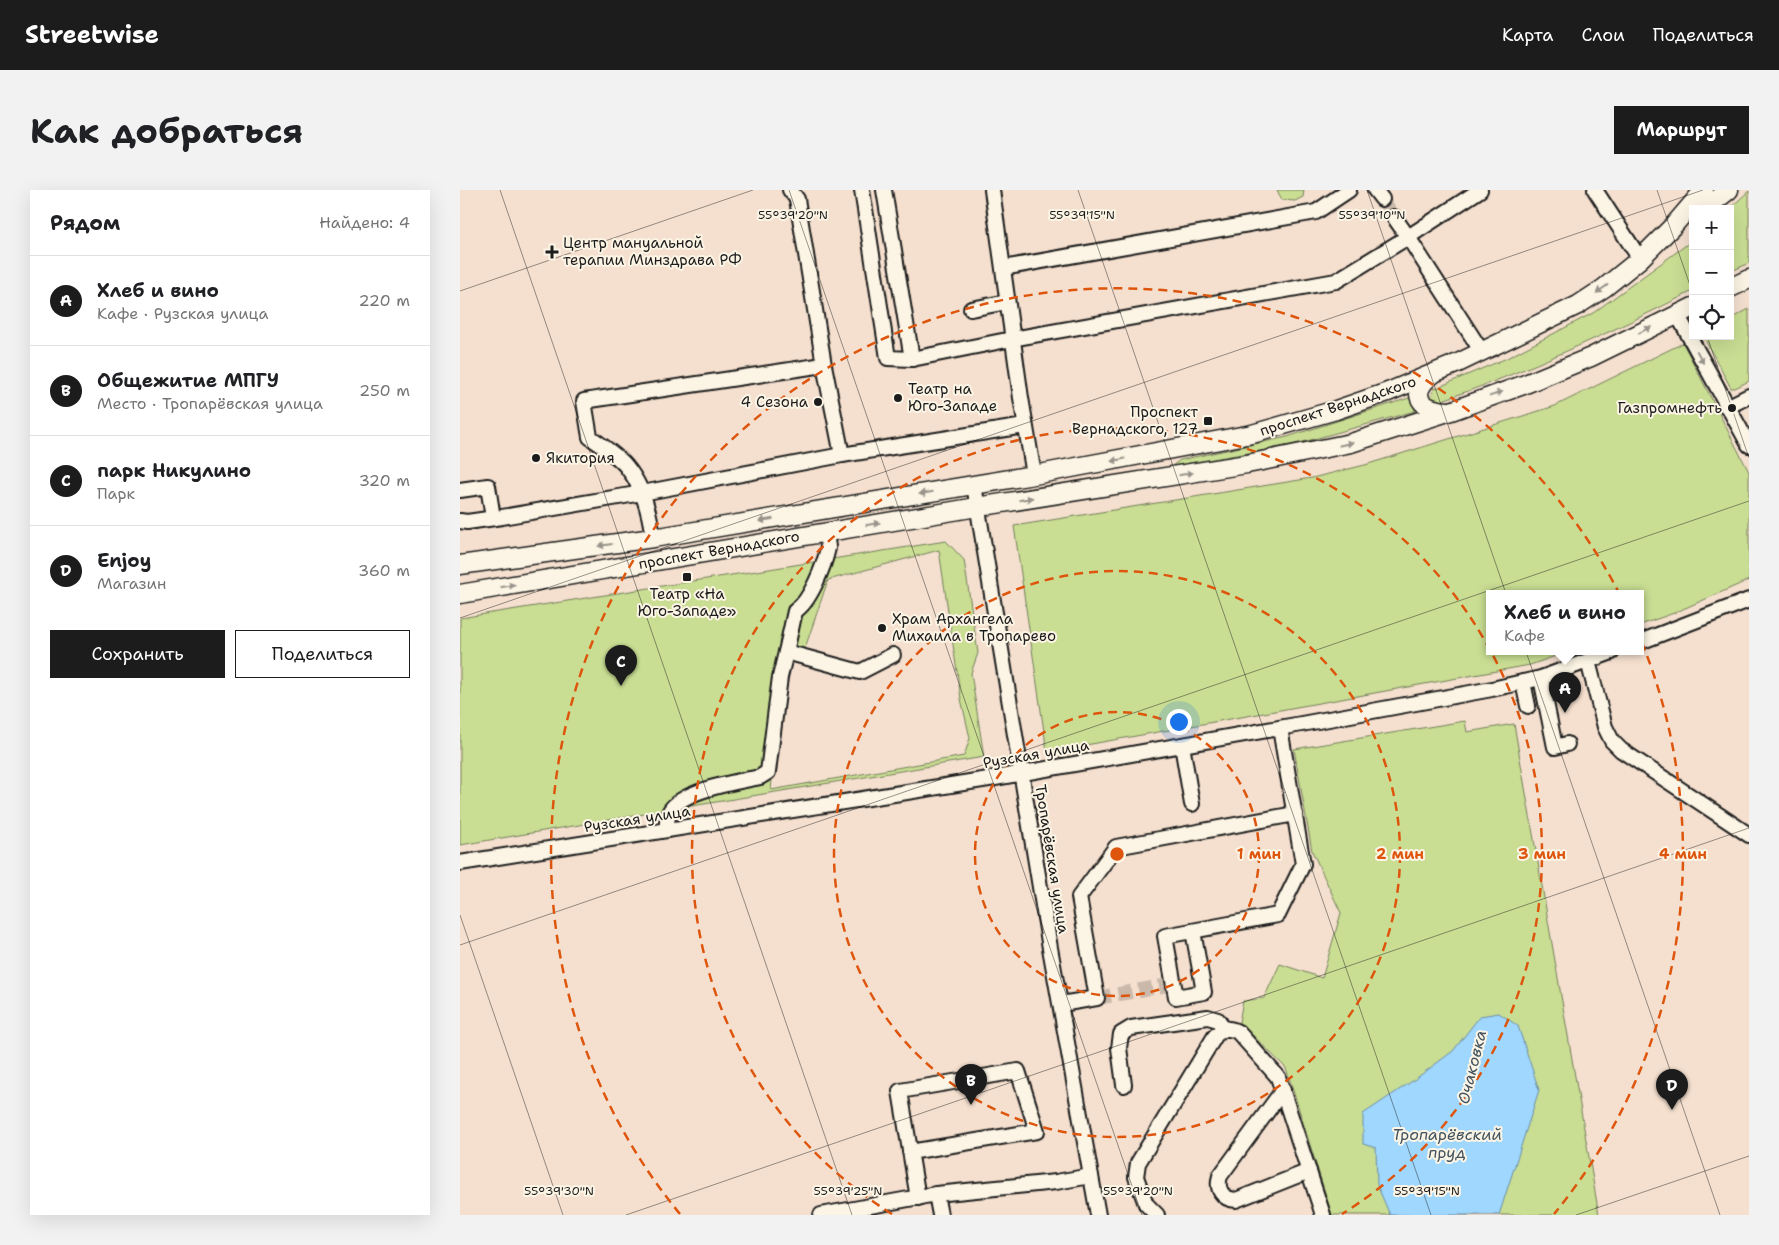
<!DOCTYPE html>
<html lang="ru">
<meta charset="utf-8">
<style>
:root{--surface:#fff;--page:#f2f2f2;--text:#202124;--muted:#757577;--line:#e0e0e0;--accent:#1c1c1c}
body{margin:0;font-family:"Shantell Sans",sans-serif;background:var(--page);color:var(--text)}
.controls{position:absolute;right:15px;top:15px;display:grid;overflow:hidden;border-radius:0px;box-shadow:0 5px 20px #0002}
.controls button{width:45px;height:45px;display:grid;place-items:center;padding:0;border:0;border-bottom:1px solid var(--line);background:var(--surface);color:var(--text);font:25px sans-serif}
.you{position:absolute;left:718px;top:531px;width:18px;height:18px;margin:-12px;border:4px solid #fff;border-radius:50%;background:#1a73e8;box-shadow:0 0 0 8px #1a73e833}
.badge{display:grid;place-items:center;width:32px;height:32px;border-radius:50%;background:var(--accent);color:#fff;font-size:16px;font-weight:700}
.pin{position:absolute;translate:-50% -41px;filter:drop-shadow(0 1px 2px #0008)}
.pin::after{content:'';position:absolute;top:26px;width:18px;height:15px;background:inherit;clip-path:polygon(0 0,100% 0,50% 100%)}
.popup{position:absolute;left:1026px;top:400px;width:158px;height:65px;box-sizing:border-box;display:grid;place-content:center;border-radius:0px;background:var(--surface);filter:drop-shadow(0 1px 4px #0005);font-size:16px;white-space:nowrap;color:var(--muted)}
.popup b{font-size:19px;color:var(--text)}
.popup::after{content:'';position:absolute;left:50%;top:100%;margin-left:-10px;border:10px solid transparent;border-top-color:var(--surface)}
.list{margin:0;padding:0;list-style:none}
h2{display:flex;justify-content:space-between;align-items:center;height:65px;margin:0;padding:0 20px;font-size:21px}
h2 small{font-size:16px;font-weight:400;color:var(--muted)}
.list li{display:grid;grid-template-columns:32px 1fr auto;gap:15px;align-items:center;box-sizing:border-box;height:90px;padding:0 20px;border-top:1px solid var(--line)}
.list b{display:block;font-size:19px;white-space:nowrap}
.list p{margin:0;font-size:16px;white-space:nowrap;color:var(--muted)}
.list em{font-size:16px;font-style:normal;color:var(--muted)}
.actions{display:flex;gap:10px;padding:15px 20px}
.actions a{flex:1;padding:11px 0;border:1px solid var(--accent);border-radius:0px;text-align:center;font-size:18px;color:var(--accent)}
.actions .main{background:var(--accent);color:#fff}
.icon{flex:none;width:28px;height:28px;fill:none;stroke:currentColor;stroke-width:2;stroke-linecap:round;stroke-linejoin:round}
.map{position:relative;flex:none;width:1289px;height:1025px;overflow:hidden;border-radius:0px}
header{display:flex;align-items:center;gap:30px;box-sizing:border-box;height:70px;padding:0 25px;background:var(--accent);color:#fff}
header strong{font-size:24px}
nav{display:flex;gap:28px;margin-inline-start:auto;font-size:18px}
.intro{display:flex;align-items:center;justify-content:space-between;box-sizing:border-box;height:120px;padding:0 30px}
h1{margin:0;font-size:35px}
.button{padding:12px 22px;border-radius:0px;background:var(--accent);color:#fff;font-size:18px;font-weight:700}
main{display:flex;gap:30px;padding:0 30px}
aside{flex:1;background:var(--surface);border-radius:0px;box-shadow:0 5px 20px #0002}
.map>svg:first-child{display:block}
.green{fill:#c9de93;stroke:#727d58;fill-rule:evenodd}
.water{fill:#9fd7ff;stroke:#6b8ca4}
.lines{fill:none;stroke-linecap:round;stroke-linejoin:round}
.minor-tunnel{stroke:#cab9ab;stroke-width:14;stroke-dasharray:14 7;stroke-linecap:butt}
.minor-casing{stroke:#1c1c1c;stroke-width:18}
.major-casing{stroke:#1c1c1c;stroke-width:21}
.minor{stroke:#fcf5e5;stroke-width:14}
.major{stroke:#fcf5e5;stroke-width:18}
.oneway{fill:#97938b}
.ticks{fill:none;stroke:#1c1c1c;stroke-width:1;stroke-opacity:0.45}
.ring{fill:none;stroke:#de560d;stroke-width:2.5;stroke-dasharray:9 6}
.poi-dot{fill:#1c1c1c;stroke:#fcf5e5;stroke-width:2}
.labels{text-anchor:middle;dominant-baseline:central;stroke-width:4;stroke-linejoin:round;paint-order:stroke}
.poi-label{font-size:15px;fill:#1c1c1c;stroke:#fcf5e5;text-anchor:start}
.street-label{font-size:15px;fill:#1c1c1c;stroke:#fcf5e5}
.water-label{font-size:16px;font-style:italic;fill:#435460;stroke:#fcf5e5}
.ticks-label{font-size:12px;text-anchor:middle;fill:#1c1c1c;stroke:#fcf5e5;stroke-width:4;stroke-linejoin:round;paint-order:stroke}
.centre{fill:#de560d;stroke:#fcf5e5;stroke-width:2.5}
.ring-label{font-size:15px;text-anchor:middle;font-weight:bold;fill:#de560d;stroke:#fcf5e5;stroke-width:4;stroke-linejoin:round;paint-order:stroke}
</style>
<header>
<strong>Streetwise</strong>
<nav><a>Карта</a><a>Слои</a><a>Поделиться</a></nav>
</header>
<div class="intro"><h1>Как добраться</h1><a class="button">Маршрут</a></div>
<main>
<aside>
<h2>Рядом<small>Найдено: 4</small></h2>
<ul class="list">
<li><span class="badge">A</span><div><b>Хлеб и вино</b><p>Кафе · Рузская улица</p></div><em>220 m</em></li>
<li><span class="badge">B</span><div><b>Общежитие МПГУ</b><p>Место · Тропарёвская улица</p></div><em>250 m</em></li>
<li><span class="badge">C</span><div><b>парк Никулино</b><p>Парк</p></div><em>320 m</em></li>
<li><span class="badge">D</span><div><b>Enjoy</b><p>Магазин</p></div><em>360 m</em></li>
</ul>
<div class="actions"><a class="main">Сохранить</a><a>Поделиться</a></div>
</aside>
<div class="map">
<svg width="1289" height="1025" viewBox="0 0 1289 1025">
<rect width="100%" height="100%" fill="#f5e0cf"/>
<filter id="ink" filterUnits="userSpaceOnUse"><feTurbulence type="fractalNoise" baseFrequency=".02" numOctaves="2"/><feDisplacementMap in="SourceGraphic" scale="10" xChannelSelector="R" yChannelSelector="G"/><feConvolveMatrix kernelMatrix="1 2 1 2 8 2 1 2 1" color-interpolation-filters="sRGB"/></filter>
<g filter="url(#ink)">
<g class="green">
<polygon points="817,0 844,0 843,7 835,11 822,10"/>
<polygon points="1289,1 1289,73 1270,82 1269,19"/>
<path d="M1233,50V101C1149,143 1066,182 977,212L971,207L974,199L1047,168L1133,123Z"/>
<polygon points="1289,119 1289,191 1275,198 1271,198 1243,146 1270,146 1270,129"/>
<polygon points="1223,153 1289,282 1289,390 1214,423 1180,435 1180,404 1030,404 1030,462 1107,462 1070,475 587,562 554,336 852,288 905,275 1095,216"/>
<polygon points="952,207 955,221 829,256 712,276 720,270 827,247"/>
<path d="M486,351L504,370L518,463L511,483L524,567L0,655V428ZM479,360L501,509L510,548L504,566L311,600L316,551L321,543L318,535L325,476L341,470L368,390Z"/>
<polygon points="1005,531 1007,542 1054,534 1139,1025 872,1025 826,878 779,832 783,811 804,808 820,774 862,788 881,723 852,661 834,559"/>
</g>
<polygon class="water" points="1039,823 1058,836 1079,900 1039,1025 930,1025 917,995 916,958 903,954 903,924 954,890 993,861 1020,826"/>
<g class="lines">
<g class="minor-tunnel">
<polyline points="922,9 934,27"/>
<polyline points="637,808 714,794"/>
</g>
<g class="minor-casing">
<g id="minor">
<polyline points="330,0 337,9 364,175 382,265"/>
<polyline points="402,0 428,168 452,169 552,149 876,91 948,47 934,27"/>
<polyline points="424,0 452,169"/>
<polyline points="532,0 561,208 574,285"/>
<polyline points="915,0 922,9"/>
<polyline points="1020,0 948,47 1022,162"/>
<polyline points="1135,0 1180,69"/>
<polyline points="543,78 856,22 889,0"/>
<polyline points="511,119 547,112"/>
<polyline points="1217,124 1289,255"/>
<polyline points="1267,217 1289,206"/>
<polyline points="514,295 590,758 638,1025"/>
<polyline points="0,300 28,296 33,328"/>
<polyline points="0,331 7,332 42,327 182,303 382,265 565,236"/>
<path d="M365,342C366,347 368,353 368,358C364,376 350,412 335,421L326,462L400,482L433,465"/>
<path d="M193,348C190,324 182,295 166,276C158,266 141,255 130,247L124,211L364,175"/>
<polyline points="1180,452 1289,410"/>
<polyline points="1128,471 1145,537 1152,551 1161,560 1289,645"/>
<polyline points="1081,488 1095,557 1107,554"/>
<polyline points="1063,492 1068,516"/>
<polyline points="722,555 732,614"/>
<path d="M206,640C207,634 207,627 210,621C222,600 277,592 300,587L308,582L320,487L326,462"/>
<polyline points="0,673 535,588 836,535 1032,499 1081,488 1152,462"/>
<polyline points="733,741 744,802 716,807 705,746 818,725 843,674 820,538"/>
<polyline points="601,814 637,808 619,707 656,657 835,624"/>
<polyline points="664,895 659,858 661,844 671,838 748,827 758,830 764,839"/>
<path d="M823,900L760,986C756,999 762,1009 776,1010L849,981"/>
<polyline points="450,962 577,941 558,881 440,901 458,1008"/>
<polyline points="476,1004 480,1025"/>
<polyline points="361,1025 476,1004 596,992 631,986"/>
<path d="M697,1025L686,1014L676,987L678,973L755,846C762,838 769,837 778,842L818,887L863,1025"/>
</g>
</g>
<g class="major-casing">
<g id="major">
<polyline points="1245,19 1269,0"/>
<polyline points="1270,98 1289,89"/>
<path d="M973,184C946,204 962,221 989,221"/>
<polyline points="0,375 193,348 574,285 792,244 876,220 928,202 998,173 1118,115 1144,98 1180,69 1214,35 1244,0"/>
<polyline points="0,404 517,317 787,274 891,253 991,221 1063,195 1131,167 1233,117"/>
</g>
</g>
<use href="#minor" class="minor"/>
<use href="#major" class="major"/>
</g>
<defs><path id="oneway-solid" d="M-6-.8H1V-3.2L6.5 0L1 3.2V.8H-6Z" transform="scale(1.25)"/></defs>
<g class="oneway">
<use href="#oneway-solid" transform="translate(1142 99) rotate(144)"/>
<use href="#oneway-solid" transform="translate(1185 140) rotate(-26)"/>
<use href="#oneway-solid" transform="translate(1240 167) rotate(62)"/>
<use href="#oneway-solid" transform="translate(1036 204) rotate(-20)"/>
<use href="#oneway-solid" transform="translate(886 254) rotate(-13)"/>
<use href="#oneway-solid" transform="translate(658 270) rotate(169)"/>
<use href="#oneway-solid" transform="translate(726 284) rotate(-9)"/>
<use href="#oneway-solid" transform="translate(466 303) rotate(171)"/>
<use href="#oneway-solid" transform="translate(566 309) rotate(-9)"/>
<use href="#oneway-solid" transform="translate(306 330) rotate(171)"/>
<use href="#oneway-solid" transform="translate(413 334) rotate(-9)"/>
<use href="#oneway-solid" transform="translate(145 355) rotate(172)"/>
<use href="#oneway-solid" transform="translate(48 396) rotate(-10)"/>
</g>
</g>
<path class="ticks" d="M40,0L392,1025M329,0L682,1025M618,0L971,1025M907,0L1260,1025M1197,0L1233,104M0,101L293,0M1247,146L1289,268M0,428L1243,0M0,725L103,1025M0,755L1289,311M166,1025L1289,638M1116,1025L1289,966"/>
<g class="ring">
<circle cx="657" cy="664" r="142"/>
<circle cx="657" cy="664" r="283"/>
<path d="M432 1024A425 425 0 1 1 882 1024"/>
<path d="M220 1024A566 566 0 1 1 1094 1024"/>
</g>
<g class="poi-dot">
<path d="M89.5 54.5h5v5h5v5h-5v5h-5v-5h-5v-5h5z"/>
<circle cx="438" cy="208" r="5"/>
<circle cx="358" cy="212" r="5"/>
<circle cx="1272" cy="218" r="5"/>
<rect x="743" y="226" width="10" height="10" rx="2.5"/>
<circle cx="76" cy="268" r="5"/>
<rect x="222" y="382" width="10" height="10" rx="2.5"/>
<circle cx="422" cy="438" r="5"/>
</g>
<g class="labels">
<g class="poi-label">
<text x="103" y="53">Центр мануальной<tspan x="103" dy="17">терапии Минздрава РФ</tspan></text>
<text x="448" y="199">Театр на<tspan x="448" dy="17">Юго-Западе</tspan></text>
<text x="348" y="212" text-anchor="end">4 Сезона</text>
<text x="1262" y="218" text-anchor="end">Газпромнефть</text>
<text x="738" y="222" text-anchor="end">Проспект<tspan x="738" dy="17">Вернадского, 127</tspan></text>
<text x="86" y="268">Якитория</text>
<text x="227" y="404" text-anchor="middle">Театр «На<tspan x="227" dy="17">Юго-Западе»</tspan></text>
<text x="432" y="429">Храм Архангела<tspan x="432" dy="17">Михаила в Тропарево</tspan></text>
</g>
<g class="street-label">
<text transform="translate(878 216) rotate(-18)">проспект Вернадского</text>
<text transform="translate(259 360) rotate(-10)">проспект Вернадского</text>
<text transform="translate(576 564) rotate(-10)">Рузская улица</text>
<text transform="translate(177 629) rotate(-9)">Рузская улица</text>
<text transform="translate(592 669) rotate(81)">Тропарёвская улица</text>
</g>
<g class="water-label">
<text transform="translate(1012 877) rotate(-76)">Очаковка</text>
<text x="987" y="944">Тропарёвский<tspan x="987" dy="18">пруд</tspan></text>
</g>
</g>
<g class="ticks-label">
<text x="333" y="29">55°39'20"N</text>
<text x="622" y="29">55°39'15"N</text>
<text x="912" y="29">55°39'10"N</text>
<text x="99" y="1005">55°39'30"N</text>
<text x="388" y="1005">55°39'25"N</text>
<text x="678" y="1005">55°39'20"N</text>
<text x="967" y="1005">55°39'15"N</text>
</g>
<circle cx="657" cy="664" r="8" class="centre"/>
<g class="ring-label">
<text x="799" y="669">1 мин</text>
<text x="940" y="669">2 мин</text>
<text x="1082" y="669">3 мин</text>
<text x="1223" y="669">4 мин</text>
</g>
</svg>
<div class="controls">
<button>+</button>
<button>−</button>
<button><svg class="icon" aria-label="locate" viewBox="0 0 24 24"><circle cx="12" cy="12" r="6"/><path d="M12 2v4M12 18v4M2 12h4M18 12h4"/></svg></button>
</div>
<div class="you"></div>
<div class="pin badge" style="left:1105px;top:523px">A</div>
<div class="popup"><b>Хлеб и вино</b>Кафе</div>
<div class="pin badge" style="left:511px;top:915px">B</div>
<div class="pin badge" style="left:161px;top:496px">C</div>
<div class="pin badge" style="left:1212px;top:920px">D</div>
</div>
</main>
